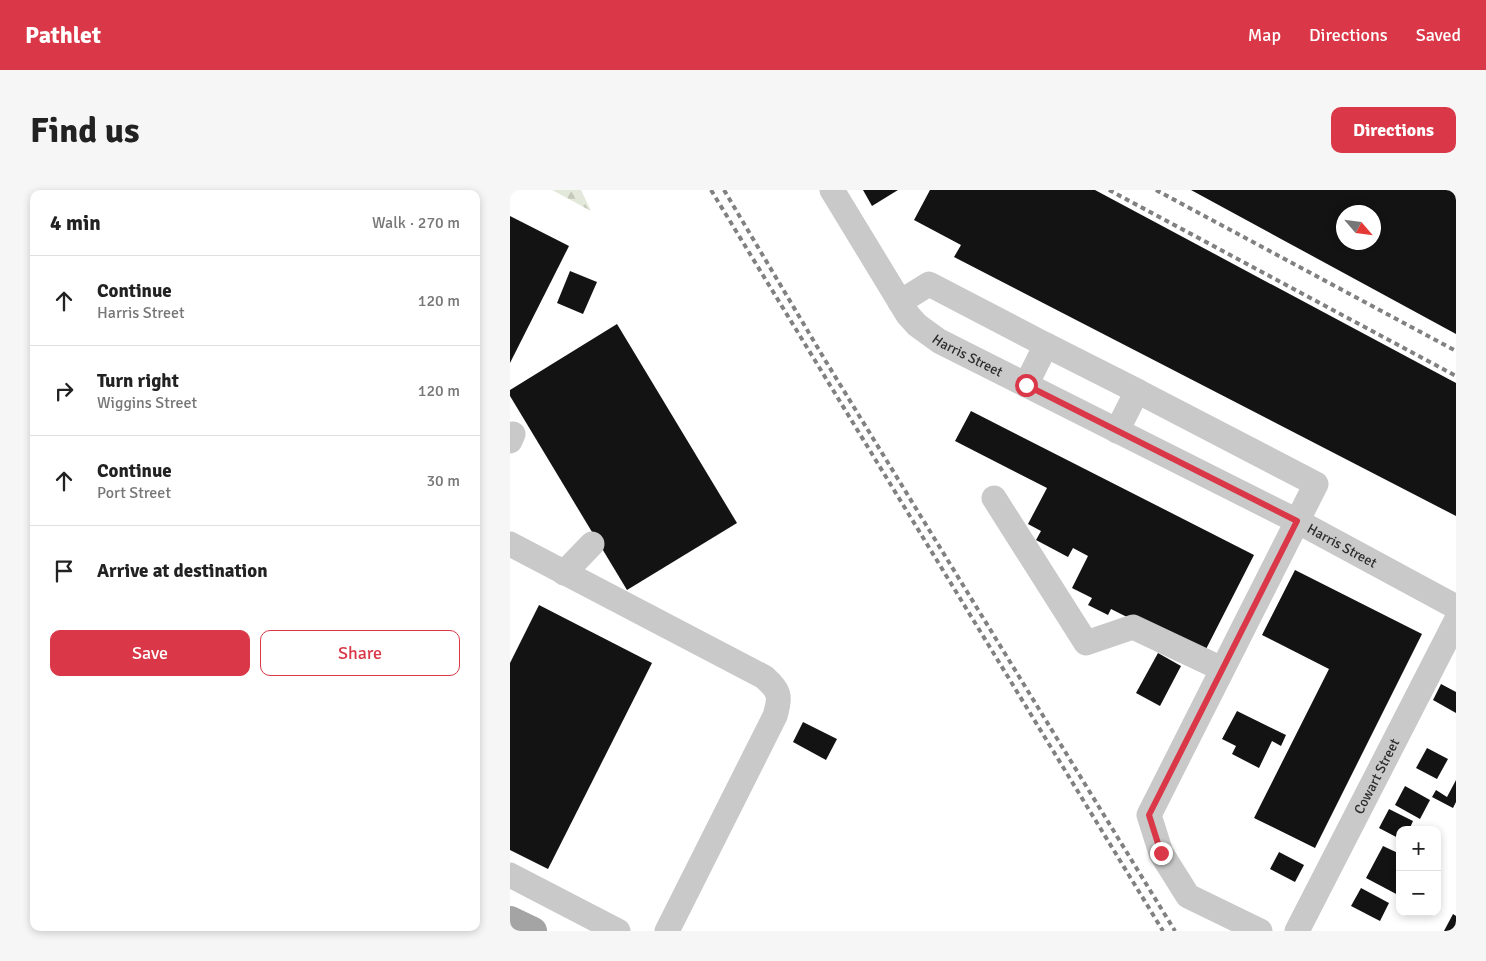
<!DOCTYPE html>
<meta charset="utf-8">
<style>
:root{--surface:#fff;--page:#f6f6f6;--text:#222;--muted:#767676;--line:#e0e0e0;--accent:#da3848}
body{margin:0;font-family:Signika,sans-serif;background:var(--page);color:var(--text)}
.controls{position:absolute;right:15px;bottom:15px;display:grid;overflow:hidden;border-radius:10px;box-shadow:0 2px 8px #0003}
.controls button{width:45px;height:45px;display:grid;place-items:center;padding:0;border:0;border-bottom:1px solid var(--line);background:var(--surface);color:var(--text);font:25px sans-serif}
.compass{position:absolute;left:826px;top:15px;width:45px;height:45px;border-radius:50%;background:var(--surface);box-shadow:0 2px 8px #0003;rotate:118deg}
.stop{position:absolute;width:15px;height:15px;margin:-11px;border:4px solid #da3848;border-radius:50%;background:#fff}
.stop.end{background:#da3848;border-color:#fff;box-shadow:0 1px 5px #0008}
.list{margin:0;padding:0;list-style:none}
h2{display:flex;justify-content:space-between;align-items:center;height:65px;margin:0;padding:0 20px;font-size:21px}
h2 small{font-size:16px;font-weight:400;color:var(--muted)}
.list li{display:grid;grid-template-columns:32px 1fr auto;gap:15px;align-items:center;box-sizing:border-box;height:90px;padding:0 20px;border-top:1px solid var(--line)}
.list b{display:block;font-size:19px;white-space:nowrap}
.list p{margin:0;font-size:16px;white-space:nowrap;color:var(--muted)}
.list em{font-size:16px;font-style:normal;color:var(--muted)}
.actions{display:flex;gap:10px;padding:15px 20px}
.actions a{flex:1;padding:11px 0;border:1px solid var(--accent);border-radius:10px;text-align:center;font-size:18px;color:var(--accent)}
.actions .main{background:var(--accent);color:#fff}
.icon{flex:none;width:28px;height:28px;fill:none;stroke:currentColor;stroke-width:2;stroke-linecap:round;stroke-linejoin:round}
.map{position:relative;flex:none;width:946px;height:741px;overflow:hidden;border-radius:10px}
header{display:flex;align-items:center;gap:30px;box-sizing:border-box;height:70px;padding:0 25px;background:var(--accent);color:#fff}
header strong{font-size:24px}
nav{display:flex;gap:28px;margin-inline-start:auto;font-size:18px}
.intro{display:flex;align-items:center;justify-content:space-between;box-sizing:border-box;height:120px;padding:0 30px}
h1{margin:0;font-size:35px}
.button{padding:12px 22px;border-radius:10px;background:var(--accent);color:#fff;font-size:18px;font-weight:700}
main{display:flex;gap:30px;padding:0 30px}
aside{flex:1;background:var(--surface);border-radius:10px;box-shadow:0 2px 8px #0003}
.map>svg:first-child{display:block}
.forest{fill:url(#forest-firs)}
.building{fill:#131313;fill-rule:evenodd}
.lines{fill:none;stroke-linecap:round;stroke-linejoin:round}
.minor{stroke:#c9c9c9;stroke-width:25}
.major{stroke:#a4a4a4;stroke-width:28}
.rail{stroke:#818181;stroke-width:4;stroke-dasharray:5 4;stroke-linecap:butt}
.route{stroke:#da3848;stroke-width:6}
.labels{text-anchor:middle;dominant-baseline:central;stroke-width:5;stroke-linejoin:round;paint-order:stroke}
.street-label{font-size:14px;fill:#2c2c2c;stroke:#fff}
</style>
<header>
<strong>Pathlet</strong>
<nav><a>Map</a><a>Directions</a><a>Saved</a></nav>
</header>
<div class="intro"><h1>Find us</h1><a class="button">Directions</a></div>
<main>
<aside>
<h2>4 min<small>Walk · 270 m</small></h2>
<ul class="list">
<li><svg class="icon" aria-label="ahead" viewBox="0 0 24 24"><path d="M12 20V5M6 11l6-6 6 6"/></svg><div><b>Continue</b><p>Harris Street</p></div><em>120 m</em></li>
<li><svg class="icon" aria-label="right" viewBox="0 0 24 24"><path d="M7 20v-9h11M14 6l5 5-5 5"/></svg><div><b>Turn right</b><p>Wiggins Street</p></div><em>120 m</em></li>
<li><svg class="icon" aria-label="ahead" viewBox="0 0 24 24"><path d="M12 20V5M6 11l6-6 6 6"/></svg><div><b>Continue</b><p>Port Street</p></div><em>30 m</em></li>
<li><svg class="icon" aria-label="arrive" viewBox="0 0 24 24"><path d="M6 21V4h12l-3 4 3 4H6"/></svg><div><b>Arrive at destination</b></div></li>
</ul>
<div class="actions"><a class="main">Save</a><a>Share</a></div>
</aside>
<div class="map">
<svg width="946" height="741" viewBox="0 0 946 741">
<defs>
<pattern id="forest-firs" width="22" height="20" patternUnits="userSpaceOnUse" patternTransform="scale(1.25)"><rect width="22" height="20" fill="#e3e9da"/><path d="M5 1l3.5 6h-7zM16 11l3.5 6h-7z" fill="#c3c8bb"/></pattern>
</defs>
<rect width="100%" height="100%" fill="#fff"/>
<polygon class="forest" points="42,0 71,0 81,21"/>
<g class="building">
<polygon points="353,0 388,0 362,16"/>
<polygon points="420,0 585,0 946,193 946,326 444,67 451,55 404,30"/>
<path d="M681,0H946V144ZM834,22H864V52H834Z"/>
<polygon points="0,26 59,56 0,173"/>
<polygon points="60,81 87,92 73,124 47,113"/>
<polygon points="107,134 227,333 117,400 0,206 0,200"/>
<polygon points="461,221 744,365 693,465 601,419 598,425 578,415 582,408 562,398 578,366 563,358 558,367 526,350 531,341 518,334 537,298 445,251"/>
<polygon points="785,380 912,444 805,658 744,628 819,479 752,445"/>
<polygon points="29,415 142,473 38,679 0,660 0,473"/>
<polygon points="648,463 671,476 650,516 626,503"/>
<polygon points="931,494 946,502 946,523 923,510"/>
<polygon points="727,521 776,545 771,556 762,551 749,578 722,564 726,556 712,549"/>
<polygon points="293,532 327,549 316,570 283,552"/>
<polygon points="917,558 938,569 927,589 906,578"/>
<polygon points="946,590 946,612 943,618 922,607 926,600 937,607"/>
<polygon points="895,596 920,610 910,629 885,615"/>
<polygon points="879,619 903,631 899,640 890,640 890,649 869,638"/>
<polygon points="873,656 890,664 890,706 856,688"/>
<polygon points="769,662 794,675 785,692 760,679"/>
<polygon points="851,698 879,713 870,731 841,716"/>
<polygon points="943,724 946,726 946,741 934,741"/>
</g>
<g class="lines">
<g class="minor">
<path id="s1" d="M322,0L398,125L407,135L429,151L787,331L946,417"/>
<polyline points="390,112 419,94 536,155 516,195"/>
<polyline points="536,155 627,201"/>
<polyline points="607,241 627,201 806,294 639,625 651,663 678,706 750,741"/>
<polyline points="0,251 3,244"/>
<polyline points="484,308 576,453 623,437 712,479"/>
<path d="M0,354L254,487C270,501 271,506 265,526L157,741"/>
<polyline points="54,383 82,354"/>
<polyline points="0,685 108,741"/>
<path id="s2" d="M787,741L946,431"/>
</g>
<polyline class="major" points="0,730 23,741"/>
<g class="rail">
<polyline points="201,0 653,741"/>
<polyline points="214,0 315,170 665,741"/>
<polyline points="599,0 946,186"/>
<polyline points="646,0 946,161"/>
</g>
</g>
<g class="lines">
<polyline class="route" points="516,195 787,331 639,625 651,663"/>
</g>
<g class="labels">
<g class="street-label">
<text stroke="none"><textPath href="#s1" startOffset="219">Harris Street</textPath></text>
<text stroke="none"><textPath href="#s1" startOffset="639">Harris Street</textPath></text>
<text stroke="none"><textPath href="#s2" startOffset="174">Cowart Street</textPath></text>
</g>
</g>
</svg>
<div class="controls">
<button>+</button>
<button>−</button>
</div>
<svg class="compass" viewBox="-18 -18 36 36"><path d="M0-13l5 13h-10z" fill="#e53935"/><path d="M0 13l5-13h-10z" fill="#767676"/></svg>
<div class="stop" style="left:516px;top:195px"></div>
<div class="stop end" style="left:651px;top:663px"></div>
</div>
</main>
